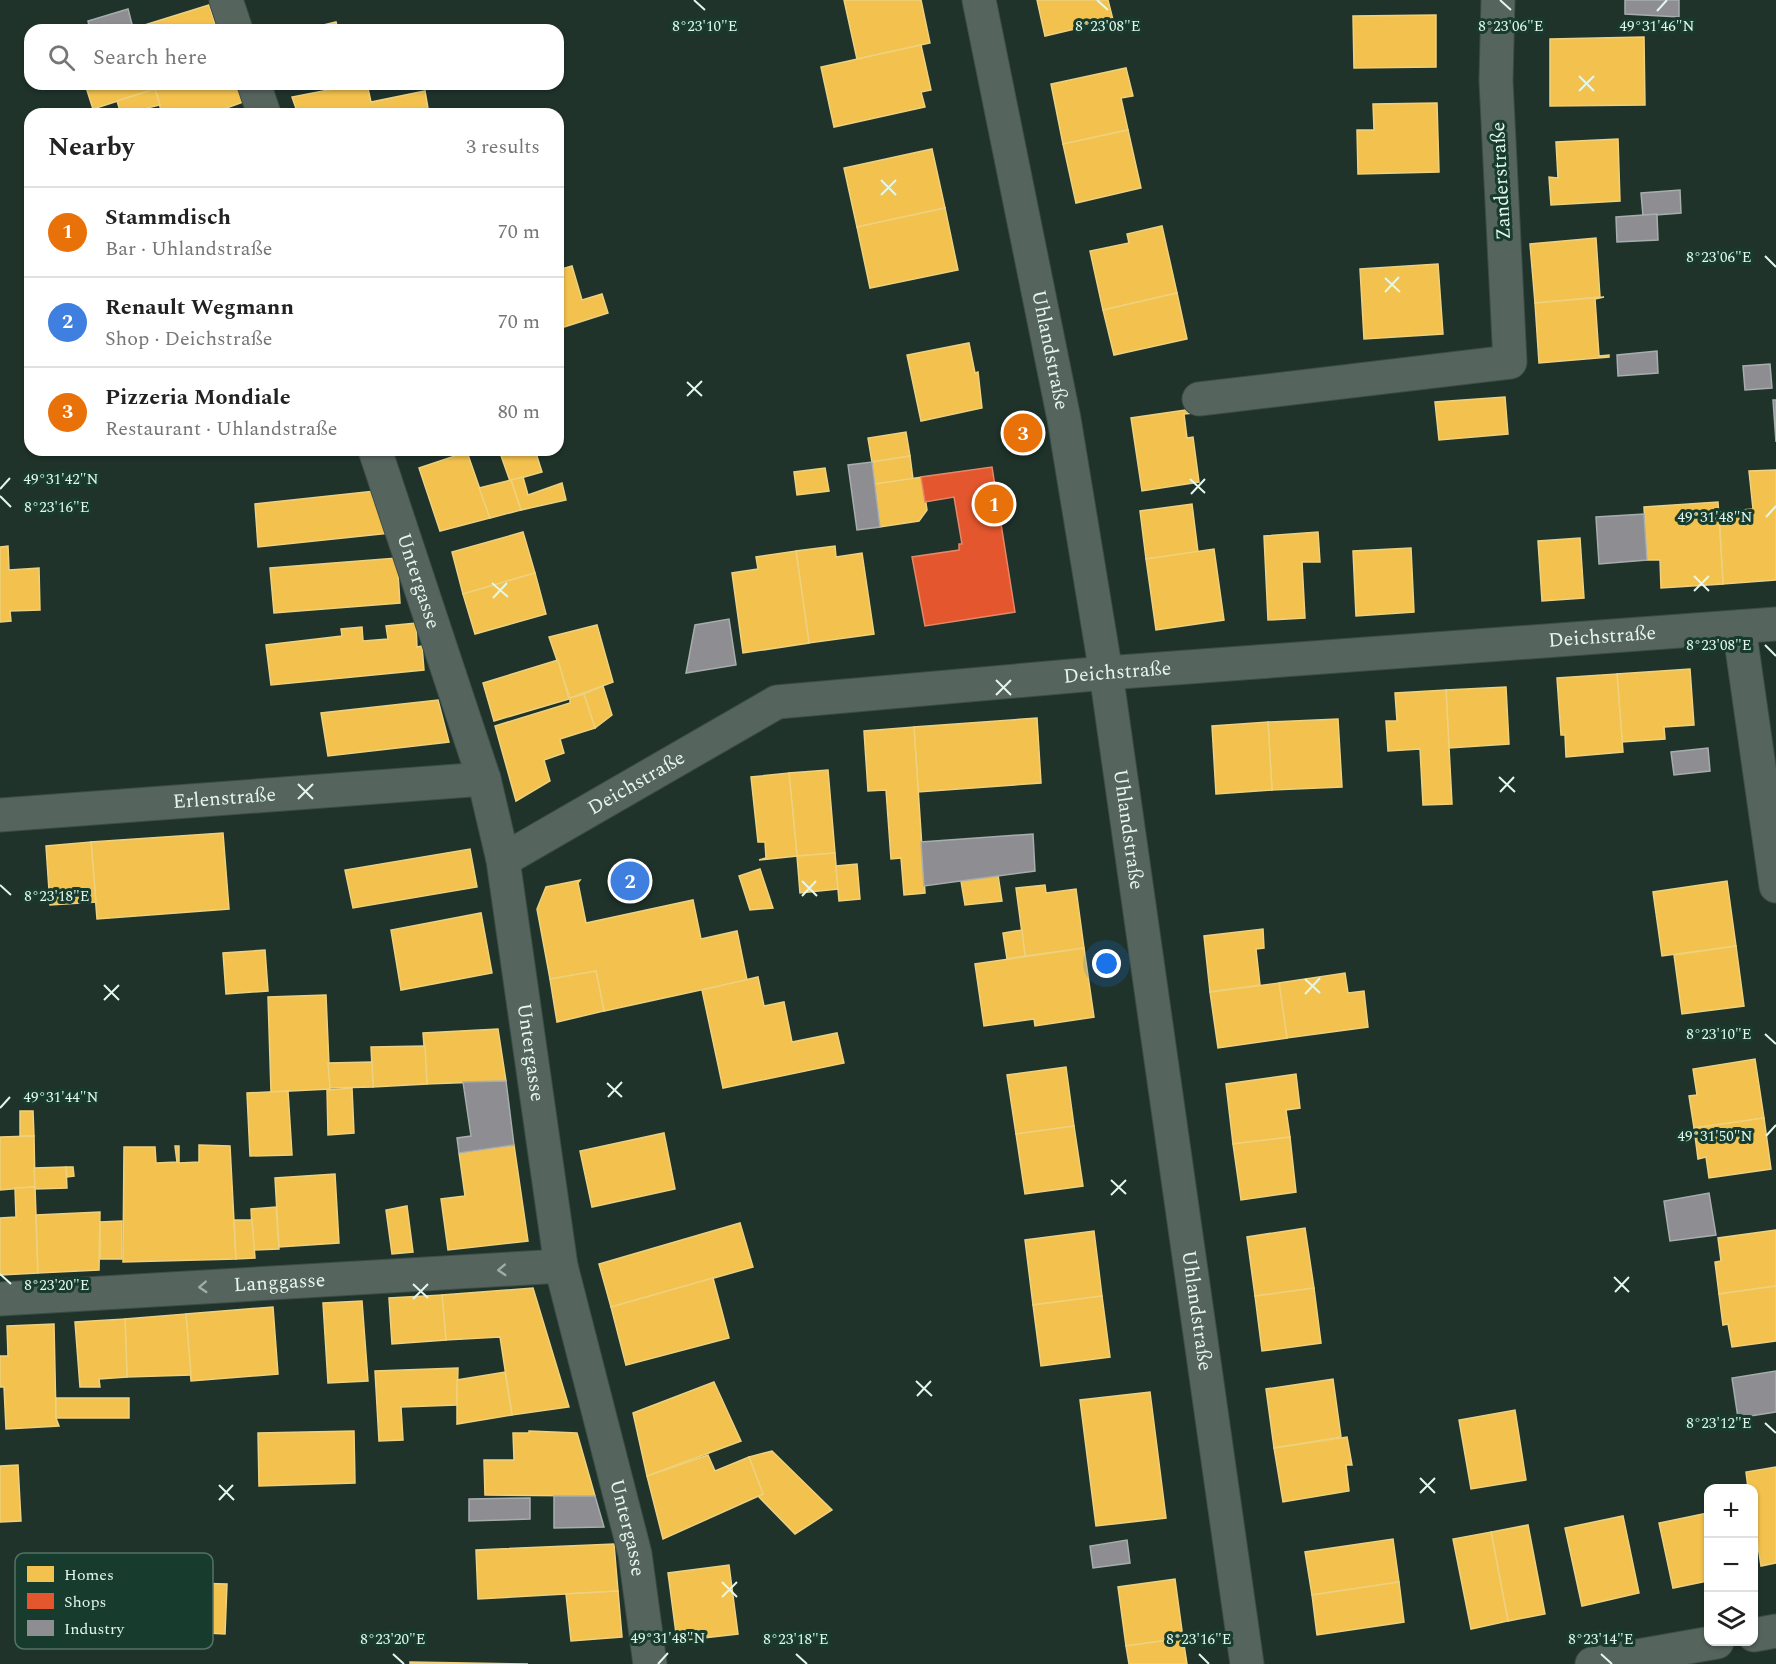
<!DOCTYPE html>
<meta charset="utf-8">
<style>
:root{--surface:#fff;--page:#f2f2f2;--text:#222;--muted:#767676;--line:#e0e0e0;--accent:#2563eb}
body{margin:0;font-family:Spectral,serif;background:var(--page);color:var(--text)}
.controls{position:absolute;right:18px;bottom:18px;display:grid;overflow:hidden;border-radius:12px;box-shadow:0 2px 4px #0004}
.controls button{width:54px;height:54px;display:grid;place-items:center;padding:0;border:0;border-bottom:2px solid var(--line);background:var(--surface);color:var(--text);font:30px sans-serif}
.you{position:absolute;left:1107px;top:964px;width:21px;height:21px;margin:-15px;border:4px solid #fff;border-radius:50%;background:#1a73e8;box-shadow:0 0 0 9px #1a73e833}
.badge{display:grid;place-items:center;width:39px;height:39px;border-radius:50%;background:var(--accent);color:#fff;font-size:20px;font-weight:700}
.pin{position:absolute;translate:-50% -50%;border:3px solid #fff;box-shadow:0 2px 6px #0006}
.list{margin:0;padding:0;list-style:none}
h2{display:flex;justify-content:space-between;align-items:center;height:78px;margin:0;padding:0 24px;font-size:26px}
h2 small{font-size:20px;font-weight:400;color:var(--muted)}
.list li{display:grid;grid-template-columns:39px 1fr auto;gap:18px;align-items:center;box-sizing:border-box;height:90px;padding:0 24px;border-top:2px solid var(--line)}
.list b{display:block;font-size:22px;white-space:nowrap}
.list p{margin:0;font-size:20px;white-space:nowrap;color:var(--muted)}
.list em{font-size:20px;font-style:normal;color:var(--muted)}
.icon{flex:none;width:33px;height:33px;fill:none;stroke:currentColor;stroke-width:2;stroke-linecap:round;stroke-linejoin:round}
.map{position:relative;flex:none;width:1776px;height:1664px;overflow:hidden}
.search{position:absolute;background:var(--surface);box-shadow:0 2px 4px #0004;left:24px;top:24px;width:540px;height:66px;display:flex;align-items:center;gap:15px;box-sizing:border-box;padding:0 21px;border-radius:18px;color:var(--muted);font-size:22px}
.panel{position:absolute;background:var(--surface);box-shadow:0 2px 4px #0004;left:24px;top:108px;width:540px;height:348px;border-radius:18px}
.map>svg:first-child{display:block}
.homes{fill:#f2c14e;stroke:#eed17e;stroke-width:1.5}
.shops{fill:#e4572e;stroke:#e48767;stroke-width:1.5}
.industry{fill:#8d8d92;stroke:#a7adad;stroke-width:1.5}
.lines{fill:none;stroke-linecap:round;stroke-linejoin:round}
.minor-casing{stroke:#3d4e47;stroke-width:35}
.minor{stroke:#56645e;stroke-width:33}
.oneway{stroke:#9caea6}
.ticks{fill:none;stroke:#e3f7ed;stroke-width:2}
.labels{text-anchor:middle;dominant-baseline:central;stroke-width:6;stroke-linejoin:round;paint-order:stroke}
.street-label{font-size:20px;fill:#e3f7ed;stroke:#173b2d}
.key{fill:#173b2d;stroke:#547367;stroke-width:1.5}
.key-label{font-size:16px;fill:#e3f7ed}
.ticks-label{font-size:15px;text-anchor:middle;fill:#e3f7ed;stroke:#173b2d;stroke-width:6;stroke-linejoin:round;paint-order:stroke}
</style>
<div class="map">
<svg width="1776" height="1664" viewBox="0 0 1776 1664">
<rect width="100%" height="100%" fill="#1f332b"/>
<g class="homes">
<polygon points="844,0 921,0 930,43 857,59"/>
<polygon points="1037,0 1108,0 1113,20 1045,36"/>
<polygon points="209,5 217,30 136,30 135,28"/>
<polygon points="1436,15 1436,67 1354,68 1353,16"/>
<polygon points="336,22 338,30 303,30"/>
<polygon points="1644,37 1645,105 1550,106 1550,39"/>
<polygon points="921,45 931,90 921,92 925,107 834,127 821,67"/>
<polygon points="1126,68 1133,96 1121,98 1128,130 1063,144 1051,84"/>
<polygon points="85,84 151,84 152,90 93,109"/>
<polygon points="171,84 236,84 243,102 210,114 162,114 155,89"/>
<polygon points="359,84 367,84 371,102 425,91 429,114 298,114 292,97"/>
<polygon points="155,89 160,105 121,114 117,101"/>
<polygon points="1437,103 1439,172 1358,174 1357,130 1374,130 1373,104"/>
<polygon points="1128,130 1141,188 1076,203 1063,144"/>
<polygon points="1618,139 1620,201 1551,205 1549,177 1558,178 1556,142"/>
<polygon points="932,149 945,208 857,227 844,168"/>
<polygon points="945,208 958,270 870,288 857,227"/>
<polygon points="1162,226 1177,293 1103,310 1090,251 1129,243 1127,234"/>
<polygon points="1596,238 1600,297 1535,303 1530,244"/>
<polygon points="1438,264 1443,334 1364,339 1360,269"/>
<polygon points="572,266 582,300 602,294 608,313 558,329 558,270"/>
<polygon points="1177,293 1187,339 1114,355 1103,310"/>
<polygon points="1604,297 1595,299 1599,356 1609,355 1609,357 1539,363 1535,303"/>
<polygon points="969,343 975,373 978,372 982,408 921,421 907,355"/>
<polygon points="1505,397 1508,434 1439,440 1435,402"/>
<polygon points="1192,409 1193,413 1184,414 1187,438 1193,437 1199,482 1142,491 1131,418"/>
<polygon points="906,432 910,456 872,462 868,438"/>
<polygon points="499,450 535,450 542,472 510,481"/>
<polygon points="467,452 490,518 440,531 419,468"/>
<polygon points="910,456 913,479 875,484 872,462"/>
<polygon points="825,468 829,491 797,495 794,472"/>
<polygon points="1776,470 1776,580 1723,584 1719,512 1753,509 1749,471"/>
<polygon points="523,477 528,495 562,483 566,500 521,510 511,480"/>
<polygon points="922,477 927,510 919,521 880,527 875,484"/>
<polygon points="511,480 521,510 490,518 479,488"/>
<polygon points="375,491 390,533 258,547 255,504"/>
<polygon points="1718,502 1723,584 1661,588 1660,560 1647,560 1644,507"/>
<polygon points="1192,504 1198,552 1146,559 1140,511"/>
<polygon points="523,532 535,573 463,594 452,552"/>
<polygon points="1318,532 1320,562 1302,562 1305,618 1268,620 1264,536"/>
<polygon points="1580,538 1584,598 1542,601 1538,541"/>
<polygon points="8,546 9,570 39,568 40,610 10,611 11,621 0,622 0,547"/>
<polygon points="835,546 836,557 862,553 874,634 809,643 796,551"/>
<polygon points="1411,548 1414,612 1356,616 1353,551"/>
<polygon points="1214,549 1224,620 1156,630 1146,559"/>
<polygon points="796,551 809,643 743,653 732,573 758,569 756,557"/>
<polygon points="397,558 400,603 274,613 270,568"/>
<polygon points="535,573 546,614 475,634 463,594"/>
<polygon points="416,623 417,647 422,646 424,670 271,685 266,645 342,636 341,629 362,627 363,641 388,639 386,626"/>
<polygon points="597,625 613,682 570,698 549,637"/>
<polygon points="558,660 569,699 494,721 483,683"/>
<polygon points="1690,669 1694,725 1664,727 1665,739 1622,742 1617,674"/>
<polygon points="1617,674 1623,752 1566,757 1565,735 1561,735 1557,678"/>
<polygon points="603,686 612,715 595,728 584,694"/>
<polygon points="1506,687 1509,744 1449,748 1446,690"/>
<polygon points="1446,690 1452,804 1423,805 1420,749 1388,751 1386,721 1397,721 1395,693"/>
<polygon points="584,694 595,728 560,739 564,753 544,760 550,781 516,801 495,726 570,703 570,698"/>
<polygon points="438,700 449,742 328,756 321,713"/>
<polygon points="1037,718 1041,783 918,792 914,727"/>
<polygon points="1338,719 1342,787 1272,790 1268,722"/>
<polygon points="1268,722 1272,790 1216,794 1212,726"/>
<polygon points="914,727 925,893 904,895 901,858 891,859 886,790 868,791 864,731"/>
<polygon points="828,770 835,853 797,856 789,773"/>
<polygon points="789,773 797,856 759,860 766,858 765,842 758,842 751,777"/>
<polygon points="223,833 229,909 97,919 91,842"/>
<polygon points="91,842 96,902 50,905 46,846"/>
<polygon points="470,849 477,887 353,908 345,870"/>
<polygon points="835,853 838,889 800,893 797,856"/>
<polygon points="857,864 860,899 839,901 836,866"/>
<polygon points="760,869 773,908 750,910 739,876"/>
<polygon points="998,875 1002,901 965,905 961,881"/>
<polygon points="580,880 578,883 586,923 693,900 701,939 737,931 747,980 604,1011 596,971 550,979 537,909 546,887"/>
<polygon points="1727,881 1736,946 1662,956 1653,892"/>
<polygon points="1045,885 1046,893 1076,889 1084,948 1025,956 1016,888"/>
<polygon points="481,913 492,973 401,990 391,930"/>
<polygon points="1263,929 1264,948 1256,949 1260,985 1210,992 1204,936"/>
<polygon points="1022,930 1025,956 1007,959 1003,933"/>
<polygon points="1736,946 1744,1006 1682,1014 1674,955"/>
<polygon points="1084,948 1094,1017 1035,1026 1034,1019 984,1026 975,964"/>
<polygon points="265,950 268,991 226,994 223,953"/>
<polygon points="596,971 604,1011 557,1022 550,979"/>
<polygon points="1345,973 1348,993 1364,991 1368,1027 1287,1038 1279,983"/>
<polygon points="758,977 764,1006 784,1002 792,1042 837,1033 844,1063 723,1088 702,990"/>
<polygon points="1279,983 1287,1038 1218,1048 1210,992"/>
<polygon points="326,995 330,1089 271,1092 268,997"/>
<polygon points="498,1029 506,1081 427,1084 423,1033"/>
<polygon points="425,1046 427,1084 373,1087 371,1047"/>
<polygon points="1755,1059 1764,1118 1694,1128 1689,1096 1697,1095 1693,1069"/>
<polygon points="372,1062 373,1087 330,1088 328,1063"/>
<polygon points="1066,1067 1074,1126 1016,1134 1007,1075"/>
<polygon points="1296,1074 1300,1108 1286,1110 1290,1137 1233,1144 1226,1084"/>
<polygon points="352,1088 354,1133 328,1135 327,1090"/>
<polygon points="288,1091 292,1155 250,1156 247,1093"/>
<polygon points="20,1111 33,1111 34,1136 20,1136"/>
<polygon points="1764,1118 1771,1169 1709,1178 1706,1157 1698,1159 1694,1128"/>
<polygon points="1074,1126 1083,1186 1025,1194 1016,1134"/>
<polygon points="664,1133 675,1189 592,1207 580,1151"/>
<polygon points="34,1136 35,1187 0,1190 0,1137"/>
<polygon points="1290,1137 1296,1192 1241,1200 1233,1144"/>
<polygon points="199,1145 230,1146 236,1259 123,1262 124,1147 155,1147 156,1163 177,1162 175,1146 179,1146 179,1163 199,1162"/>
<polygon points="514,1145 528,1241 448,1250 441,1199 465,1196 459,1153"/>
<polygon points="66,1167 73,1167 74,1176 67,1177"/>
<polygon points="66,1167 67,1188 35,1189 34,1168"/>
<polygon points="335,1174 339,1243 279,1247 275,1178"/>
<polygon points="35,1187 38,1273 0,1275 0,1218 16,1217 15,1188"/>
<polygon points="407,1206 413,1252 392,1254 386,1210"/>
<polygon points="276,1207 279,1249 253,1250 251,1209"/>
<polygon points="100,1212 99,1270 38,1273 36,1215"/>
<polygon points="234,1220 252,1220 255,1258 236,1259"/>
<polygon points="122,1221 122,1259 100,1259 100,1222"/>
<polygon points="740,1223 753,1267 611,1307 599,1264"/>
<polygon points="1305,1228 1314,1288 1255,1296 1247,1237"/>
<polygon points="1776,1230 1776,1286 1719,1294 1715,1262 1721,1261 1718,1238"/>
<polygon points="1094,1231 1102,1296 1033,1305 1025,1240"/>
<polygon points="713,1278 729,1338 626,1365 611,1307"/>
<polygon points="1776,1286 1776,1341 1732,1347 1728,1324 1723,1325 1719,1294"/>
<polygon points="533,1288 569,1407 512,1415 500,1337 446,1340 442,1295"/>
<polygon points="1314,1288 1321,1343 1262,1351 1255,1296"/>
<polygon points="442,1295 446,1340 392,1344 389,1298"/>
<polygon points="1102,1296 1110,1357 1041,1366 1033,1305"/>
<polygon points="362,1301 368,1381 328,1383 323,1303"/>
<polygon points="273,1307 278,1374 191,1381 186,1314"/>
<polygon points="186,1314 191,1375 127,1377 125,1319"/>
<polygon points="125,1319 127,1377 99,1379 100,1387 80,1387 75,1322"/>
<polygon points="54,1324 56,1418 59,1426 6,1429 4,1387 0,1387 0,1356 8,1356 7,1326"/>
<polygon points="458,1368 457,1405 401,1407 403,1440 379,1441 375,1371"/>
<polygon points="505,1372 512,1415 457,1424 457,1380"/>
<polygon points="1333,1379 1341,1437 1274,1448 1266,1389"/>
<polygon points="714,1382 741,1441 647,1476 633,1413"/>
<polygon points="1150,1392 1166,1518 1096,1526 1080,1400"/>
<rect x="56" y="1398" width="73" height="20"/>
<polygon points="1515,1410 1526,1480 1471,1489 1459,1420"/>
<polygon points="354,1431 355,1483 259,1486 258,1433"/>
<polygon points="529,1431 577,1433 595,1496 485,1495 484,1460 514,1460 513,1433 529,1433"/>
<polygon points="1347,1437 1352,1465 1346,1465 1349,1491 1283,1502 1274,1448"/>
<polygon points="772,1451 832,1510 795,1534 758,1496 763,1494 749,1457"/>
<polygon points="708,1455 715,1471 749,1457 763,1494 663,1539 647,1476"/>
<polygon points="18,1465 21,1521 0,1522 0,1466"/>
<polygon points="1776,1467 1776,1563 1761,1566 1754,1519 1754,1488 1748,1488 1746,1472"/>
<polygon points="1708,1513 1708,1581 1673,1588 1659,1523"/>
<polygon points="1623,1516 1639,1593 1582,1606 1565,1528"/>
<polygon points="1528,1525 1545,1614 1508,1621 1491,1532"/>
<polygon points="1491,1532 1508,1621 1471,1629 1453,1539"/>
<polygon points="1393,1539 1399,1582 1312,1595 1305,1552"/>
<polygon points="614,1544 618,1591 478,1599 476,1550"/>
<polygon points="729,1565 738,1634 677,1641 668,1573"/>
<polygon points="1175,1579 1183,1638 1126,1646 1118,1587"/>
<polygon points="150,1582 227,1584 225,1634 170,1631 170,1628 149,1627"/>
<polygon points="1399,1582 1404,1622 1317,1635 1312,1595"/>
<polygon points="618,1591 622,1637 571,1641 566,1594"/>
<polygon points="1183,1638 1187,1664 1129,1664 1126,1646"/>
<polygon points="410,1662 528,1664 410,1664"/>
</g>
<polygon class="shops" points="992,467 1015,612 925,626 912,557 959,550 959,544 962,544 954,497 925,502 921,477"/>
<g class="industry">
<polygon points="1625,0 1679,0 1679,17 1625,14"/>
<polygon points="128,9 133,28 90,30 88,21"/>
<polygon points="1680,190 1681,213 1643,216 1641,193"/>
<polygon points="1657,214 1658,240 1617,242 1616,217"/>
<polygon points="1657,351 1658,373 1618,376 1617,355"/>
<polygon points="1770,364 1772,388 1745,390 1743,366"/>
<polygon points="1773,400 1776,400 1776,442"/>
<polygon points="872,462 880,527 857,530 848,465"/>
<polygon points="1644,514 1647,560 1599,564 1596,517"/>
<polygon points="729,619 736,665 686,673 695,625"/>
<polygon points="1708,748 1710,771 1674,775 1671,752"/>
<polygon points="1033,834 1035,871 924,886 921,842"/>
<polygon points="506,1081 514,1145 459,1153 457,1138 471,1136 463,1082"/>
<polygon points="1709,1193 1716,1235 1670,1241 1664,1201"/>
<polygon points="1776,1371 1776,1412 1738,1418 1732,1378"/>
<polygon points="554,1496 595,1496 604,1527 554,1528"/>
<polygon points="530,1498 530,1519 469,1521 469,1499"/>
<polygon points="1127,1540 1130,1563 1093,1568 1090,1546"/>
</g>
<g class="lines">
<g class="minor-casing">
<g id="minor">
<polyline points="226,0 236,30"/>
<path id="s1" d="M979,0L1064,419L1106,673L1247,1664"/>
<polyline points="254,84 264,114"/>
<polyline points="1199,399 1510,362 1496,81 1498,0"/>
<path id="s2" d="M375,450L484,779L503,860L561,1266L635,1554L650,1664"/>
<polyline points="1739,627 1776,886"/>
<path id="s3" d="M0,815L484,779"/>
<path id="s4" d="M503,860L777,702L1106,673L1776,624"/>
<path id="s5" d="M0,1299L561,1266"/>
<polyline points="1754,1635 1776,1631"/>
<polyline points="1592,1664 1717,1642"/>
</g>
</g>
<use href="#minor" class="minor"/>
</g>
<defs><path id="oneway-chevron" d="M-2-3.5L2.5 0L-2 3.5" fill="none" stroke-width="1.6" stroke-linecap="round" stroke-linejoin="round" transform="scale(1.5)"/></defs>
<g class="oneway">
<use href="#oneway-chevron" transform="translate(502 1270) rotate(177)"/>
<use href="#oneway-chevron" transform="translate(203 1287) rotate(177)"/>
</g>
<path class="ticks" d="M694,0L705,10M1097,0L1108,10M1500,0L1511,10M1657,11L1667,0M1579,76L1594,91M1579,91L1594,76M881,180L896,195M881,195L896,180M1765,256L1776,267M1385,278L1400,292M1385,292L1399,277M687,382L702,396M687,396L702,381M1190,479L1205,493M0,489L10,478M1191,494L1205,479M0,496L11,507M1766,517L1776,506M1694,576L1709,591M492,583L508,597M1694,591L1709,576M493,598L507,583M1765,645L1776,656M996,680L1011,695M996,695L1011,680M1499,777L1515,792M298,784L313,799M1500,792L1514,777M298,799L313,784M802,881L817,896M0,885L11,895M802,896L816,881M1305,979L1320,993M104,985L119,1000M1305,994L1320,978M104,1000L119,985M1765,1034L1776,1044M607,1083L622,1097M608,1097L622,1082M0,1108L10,1097M1766,1136L1776,1125M1111,1180L1126,1194M1111,1195L1126,1180M0,1274L11,1284M1614,1277L1629,1292M413,1284L428,1298M1615,1292L1629,1277M413,1299L428,1284M916,1381L932,1396M917,1396L931,1381M1765,1423L1776,1433M1420,1478L1435,1493M219,1485L234,1500M1420,1493L1435,1478M219,1500L233,1485M722,1582L737,1597M722,1597L737,1582M393,1654L404,1664M796,1654L807,1664M1199,1654L1209,1664M1601,1654L1612,1664M658,1664L668,1653"/>
<g class="labels">
<g class="street-label">
<text transform="translate(1501 181) rotate(-93)">Zanderstraße</text>
<text stroke="none"><textPath href="#s1" startOffset="357">Uhlandstraße</textPath></text>
<text stroke="none"><textPath href="#s2" startOffset="138">Untergasse</textPath></text>
<text stroke="none"><textPath href="#s4" startOffset="1144">Deichstraße</textPath></text>
<text stroke="none"><textPath href="#s4" startOffset="658">Deichstraße</textPath></text>
<text stroke="none"><textPath href="#s4" startOffset="154">Deichstraße</textPath></text>
<text stroke="none"><textPath href="#s3" startOffset="225">Erlenstraße</textPath></text>
<text stroke="none"><textPath href="#s1" startOffset="843">Uhlandstraße</textPath></text>
<text stroke="none"><textPath href="#s2" startOffset="624">Untergasse</textPath></text>
<text stroke="none"><textPath href="#s5" startOffset="280">Langgasse</textPath></text>
<text stroke="none"><textPath href="#s1" startOffset="1329">Uhlandstraße</textPath></text>
<text stroke="none"><textPath href="#s2" startOffset="1110">Untergasse</textPath></text>
</g>
</g>
<rect x="15" y="1553" width="198" height="96" rx="9" class="key"/>
<rect x="27" y="1566" width="27" height="16" fill="#f2c14e"/>
<rect x="27" y="1593" width="27" height="16" fill="#e4572e"/>
<rect x="27" y="1620" width="27" height="16" fill="#8d8d92"/>
<g class="key-label">
<text x="64" y="1580">Homes</text>
<text x="64" y="1607">Shops</text>
<text x="64" y="1634">Industry</text>
</g>
<g class="ticks-label">
<text x="705" y="31">8°23'10"E</text>
<text x="1108" y="31">8°23'08"E</text>
<text x="1511" y="31">8°23'06"E</text>
<text x="1657" y="31">49°31'46"N</text>
<text x="1719" y="262">8°23'06"E</text>
<text x="61" y="484">49°31'42"N</text>
<text x="57" y="512">8°23'16"E</text>
<text x="1715" y="522">49°31'48"N</text>
<text x="1719" y="650">8°23'08"E</text>
<text x="57" y="901">8°23'18"E</text>
<text x="1719" y="1039">8°23'10"E</text>
<text x="61" y="1102">49°31'44"N</text>
<text x="1715" y="1141">49°31'50"N</text>
<text x="57" y="1290">8°23'20"E</text>
<text x="1719" y="1428">8°23'12"E</text>
<text x="668" y="1643">49°31'48"N</text>
<text x="393" y="1644">8°23'20"E</text>
<text x="796" y="1644">8°23'18"E</text>
<text x="1199" y="1644">8°23'16"E</text>
<text x="1601" y="1644">8°23'14"E</text>
</g>
</svg>
<div class="controls">
<button>+</button>
<button>−</button>
<button><svg class="icon" aria-label="layers" viewBox="0 0 24 24"><path d="M12 4l9 5-9 5-9-5zM3 14l9 5 9-5"/></svg></button>
</div>
<div class="you"></div>
<div class="pin badge" style="left:994px;top:504px;background:#e8710a">1</div>
<div class="pin badge" style="left:630px;top:881px;background:#3f7fe0">2</div>
<div class="pin badge" style="left:1023px;top:433px;background:#e8710a">3</div>
<div class="search"><svg class="icon" aria-label="search" viewBox="0 0 24 24"><circle cx="10" cy="10" r="6"/><path d="M15 15l6 6"/></svg>Search here</div>
<section class="panel">
<h2>Nearby<small>3 results</small></h2>
<ul class="list">
<li><span class="badge" style="background:#e8710a">1</span><div><b>Stammdisch</b><p>Bar · Uhlandstraße</p></div><em>70 m</em></li>
<li><span class="badge" style="background:#3f7fe0">2</span><div><b>Renault Wegmann</b><p>Shop · Deichstraße</p></div><em>70 m</em></li>
<li><span class="badge" style="background:#e8710a">3</span><div><b>Pizzeria Mondiale</b><p>Restaurant · Uhlandstraße</p></div><em>80 m</em></li>
</ul>
</section>
</div>
